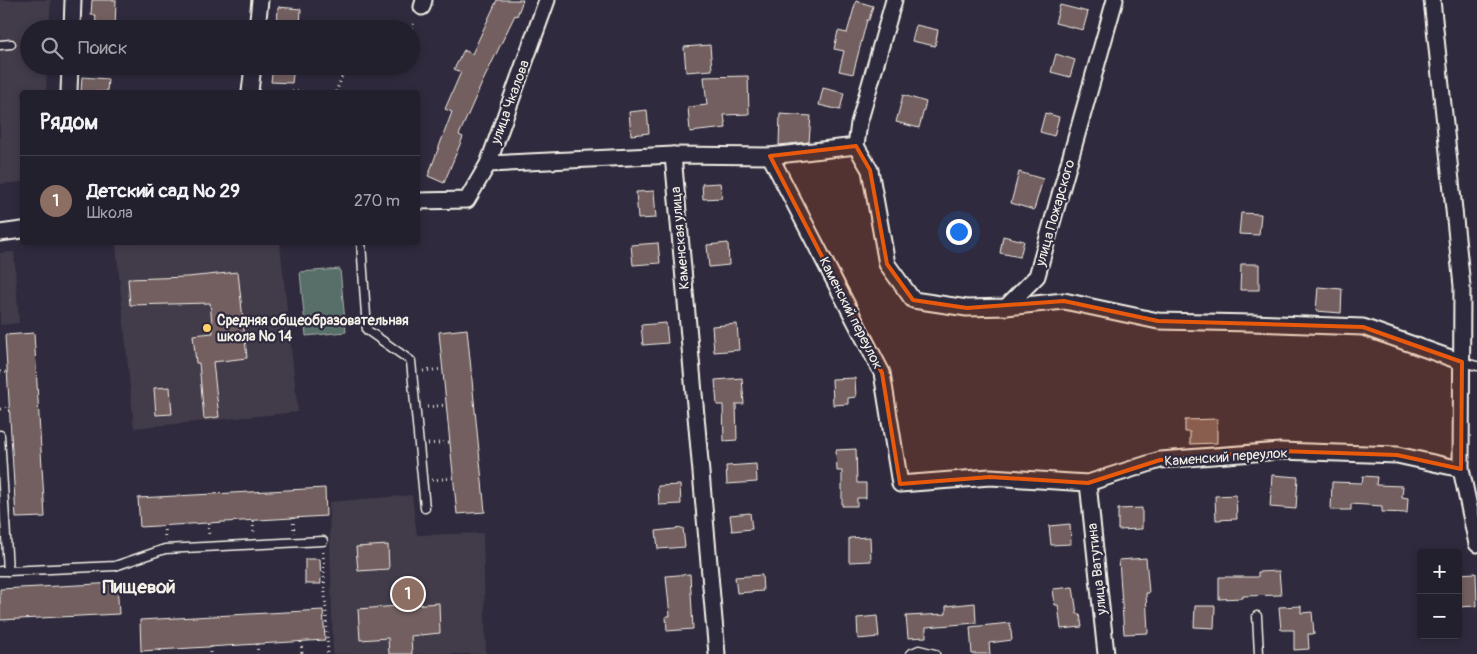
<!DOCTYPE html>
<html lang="ru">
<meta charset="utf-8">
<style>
:root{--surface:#23202e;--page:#2f2d3a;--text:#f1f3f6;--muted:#a3a3aa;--line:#403e4a;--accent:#bca0f2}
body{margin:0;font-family:Pangolin,sans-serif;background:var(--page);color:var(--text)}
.controls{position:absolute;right:15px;bottom:15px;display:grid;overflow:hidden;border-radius:5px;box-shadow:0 2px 8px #0003}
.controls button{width:45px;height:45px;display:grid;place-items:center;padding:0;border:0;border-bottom:1px solid var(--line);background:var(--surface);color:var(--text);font:25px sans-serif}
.you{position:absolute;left:958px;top:231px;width:18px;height:18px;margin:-12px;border:4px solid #fff;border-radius:50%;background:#1a73e8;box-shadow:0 0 0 8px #1a73e833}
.badge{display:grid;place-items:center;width:32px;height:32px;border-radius:50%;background:var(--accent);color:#fff;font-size:16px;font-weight:700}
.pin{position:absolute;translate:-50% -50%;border:2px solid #fff;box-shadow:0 1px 5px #0006}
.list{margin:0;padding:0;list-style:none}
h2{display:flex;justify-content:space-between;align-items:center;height:65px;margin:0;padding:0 20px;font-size:21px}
h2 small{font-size:16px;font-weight:400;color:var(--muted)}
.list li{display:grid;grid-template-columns:32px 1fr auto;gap:15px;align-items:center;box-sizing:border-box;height:90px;padding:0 20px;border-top:1px solid var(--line)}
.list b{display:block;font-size:19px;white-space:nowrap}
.list p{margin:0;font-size:16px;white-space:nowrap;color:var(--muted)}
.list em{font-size:16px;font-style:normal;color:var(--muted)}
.icon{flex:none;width:28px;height:28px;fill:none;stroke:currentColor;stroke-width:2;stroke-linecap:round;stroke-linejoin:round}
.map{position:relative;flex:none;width:1477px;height:654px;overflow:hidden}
.search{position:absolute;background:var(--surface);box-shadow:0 2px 8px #0003;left:20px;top:20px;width:400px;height:55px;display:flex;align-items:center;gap:12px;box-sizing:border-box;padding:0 18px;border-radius:28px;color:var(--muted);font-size:19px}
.panel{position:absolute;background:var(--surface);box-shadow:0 2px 8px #0003;left:20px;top:90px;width:400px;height:155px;border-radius:5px}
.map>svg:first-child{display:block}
.built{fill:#433a48}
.green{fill:#586e68;stroke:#a6b0a8}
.building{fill:#735e60;stroke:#f4f1e8}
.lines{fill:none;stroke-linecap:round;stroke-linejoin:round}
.service-casing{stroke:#f4f1e8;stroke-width:11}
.minor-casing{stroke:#f4f1e8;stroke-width:19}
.path{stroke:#f4f1e8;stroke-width:3;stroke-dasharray:1 4;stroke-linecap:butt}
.service{stroke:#2f2a3d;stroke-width:8}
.minor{stroke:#2f2a3d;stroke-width:15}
.marked{fill:#e8590c;fill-opacity:0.2;stroke:#e8590c;stroke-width:4;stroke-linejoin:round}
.poi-dot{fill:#ffd166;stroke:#2f2a3d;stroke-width:2}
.labels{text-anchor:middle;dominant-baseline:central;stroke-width:4.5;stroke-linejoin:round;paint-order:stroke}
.street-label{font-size:14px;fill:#f4f1e8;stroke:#2f2a3d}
.poi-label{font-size:14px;font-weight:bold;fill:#f4f1e8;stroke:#2f2a3d;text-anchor:start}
.district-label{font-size:19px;font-weight:bold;fill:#f4f1e8;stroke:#2f2a3d}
</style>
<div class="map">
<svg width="1477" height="654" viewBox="0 0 1477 654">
<rect width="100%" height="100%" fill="#2f2a3d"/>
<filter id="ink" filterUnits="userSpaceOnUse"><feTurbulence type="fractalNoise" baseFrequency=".02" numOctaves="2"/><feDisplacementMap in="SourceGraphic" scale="10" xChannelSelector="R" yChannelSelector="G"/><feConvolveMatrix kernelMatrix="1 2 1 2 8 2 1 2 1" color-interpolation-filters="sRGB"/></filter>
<g filter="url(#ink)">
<g class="built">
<polygon points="0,0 51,0 49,29 29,29 29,66 47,66 46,92 22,92 22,182 0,184"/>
<polygon points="140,242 280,243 298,412 134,428 116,245"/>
<polygon points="14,252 19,323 0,325 0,253"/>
<polygon points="412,495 417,535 483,533 486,654 333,654 329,502"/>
</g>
<polygon class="green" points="340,269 346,332 306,336 300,272"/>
<g class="building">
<polygon points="92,0 116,0 115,29 95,29 96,15 91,15"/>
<polygon points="497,0 523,0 517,16 515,15 482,83 459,135 463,137 444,183 428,176 452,112 445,109 461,72 454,69 464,50 472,54"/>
<polygon points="856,1 873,6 869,20 867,20 853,74 839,71 844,51 834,49 838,31 847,33"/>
<polygon points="1060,5 1088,12 1083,30 1055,23"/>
<polygon points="278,7 301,9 300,29 277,29"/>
<polygon points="916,25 938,30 935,46 912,41"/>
<polygon points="710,45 712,70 686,72 684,47"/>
<polygon points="1056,54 1075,60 1070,77 1051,72"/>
<polygon points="273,66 294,66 292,83 271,82"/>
<polygon points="748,76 749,114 724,115 726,128 690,132 688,107 707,105 704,77"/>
<polygon points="82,77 108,79 107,92 81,92"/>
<polygon points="823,88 844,93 840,110 819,105"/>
<polygon points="903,95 926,102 919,128 896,122"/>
<polygon points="647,110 649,133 631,135 629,112"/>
<polygon points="1045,113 1059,117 1054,136 1040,132"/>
<polygon points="780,114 811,116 809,142 779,145"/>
<polygon points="1019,172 1043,179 1034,210 1011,203"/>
<polygon points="720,183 722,198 703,199 702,184"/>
<polygon points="654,191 656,218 638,219 636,192"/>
<polygon points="1241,213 1261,214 1259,235 1239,234"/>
<polygon points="1003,236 1024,241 1020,257 1000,253"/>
<polygon points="658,243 660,263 633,265 631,245"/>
<polygon points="728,243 729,265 709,267 707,245"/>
<polygon points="1241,264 1259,264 1259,290 1240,290"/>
<polygon points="238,272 247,358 213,362 219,417 204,419 199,363 196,363 193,335 213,333 210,303 130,305 128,279 187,277"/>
<polygon points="1318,287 1342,289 1341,313 1316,311"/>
<polygon points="666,323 668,343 643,345 641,325"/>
<polygon points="737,324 739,350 714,352 712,326"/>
<polygon points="467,329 485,512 457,514 439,332"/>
<polygon points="34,333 45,517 16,518 5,335"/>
<polygon points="742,378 744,404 736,404 737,440 724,441 723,405 717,405 715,380"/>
<polygon points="855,378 856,397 848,398 848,404 833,405 832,379"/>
<polygon points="170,387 172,414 156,415 154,388"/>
<polygon points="1217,419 1217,443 1190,444 1190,432 1185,432 1185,420"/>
<polygon points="856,449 857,483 866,483 866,498 857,498 857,506 842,506 842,471 837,471 836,450"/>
<polygon points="756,464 757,482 727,484 726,466"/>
<polygon points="1272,475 1298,477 1296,509 1270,507"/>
<polygon points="1363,476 1377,477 1376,485 1403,486 1402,497 1408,498 1407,513 1382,512 1382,506 1351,504 1351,510 1331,510 1332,482 1362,483"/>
<polygon points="680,485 681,504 659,505 658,486"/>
<polygon points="325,488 326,516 140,527 138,498"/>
<polygon points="1236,495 1237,519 1216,520 1215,496"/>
<polygon points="1142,508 1142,529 1118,530 1118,509"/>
<polygon points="750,513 752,529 732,531 730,515"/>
<polygon points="1070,524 1071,544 1051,545 1049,526"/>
<polygon points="683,528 685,547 658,549 656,531"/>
<polygon points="870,537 871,561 849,562 849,538"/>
<polygon points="388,545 389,569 358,571 356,547"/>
<polygon points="1146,558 1149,593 1146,593 1148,633 1124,634 1119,560"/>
<polygon points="305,559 320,559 321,584 305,584"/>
<polygon points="1279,571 1281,595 1243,596 1243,598 1219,599 1219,577 1258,577 1258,572"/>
<polygon points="1476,573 1477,606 1458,607 1458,574"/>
<polygon points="690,574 693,629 667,631 666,616 670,616 666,576"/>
<polygon points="762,575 763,591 737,593 735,577"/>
<polygon points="117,583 119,614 0,620 0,589"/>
<polygon points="1073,587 1077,614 1080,614 1082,627 1061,629 1058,605 1055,605 1053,589"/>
<polygon points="439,603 440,633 411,636 412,654 389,654 388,638 360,640 358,609"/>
<polygon points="975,603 976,623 926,627 926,637 908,638 906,616 946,614 946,606"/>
<polygon points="1195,606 1215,606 1214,628 1194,627"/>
<polygon points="1301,606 1301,613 1312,612 1314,634 1308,634 1309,649 1294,650 1294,630 1281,630 1279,607"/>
<polygon points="323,610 325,640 141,651 140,620"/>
<polygon points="877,616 879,637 858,639 857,618"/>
<polygon points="1010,623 1012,640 989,643 990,654 972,654 970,627"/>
</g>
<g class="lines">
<g class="service-casing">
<g id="service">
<polyline points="0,45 11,44"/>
<polyline points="361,242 367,330 411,361 425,508"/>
<polyline points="1462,362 1477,366"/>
<polyline points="0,435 8,571 0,571"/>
<polyline points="8,571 115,566 165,549 323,541"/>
<polyline points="1257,616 1259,654"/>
<polyline points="910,654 919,650 935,654"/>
</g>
</g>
<g class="minor-casing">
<g id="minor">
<polyline points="1432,0 1462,286 1461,469 1477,544"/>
<polyline points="422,7 424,0"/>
<polyline points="72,29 73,0"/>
<polyline points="257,29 260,0"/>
<polyline points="69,92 70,66"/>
<polyline points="250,92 253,66"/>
<polyline points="856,146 870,170 887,264 913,300 967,308 1006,307 1037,276 1115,0"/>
<polyline points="770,156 882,373 900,484 990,477 1088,483 1160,460 1280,451 1397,455 1461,469"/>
<polyline points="488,164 673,155"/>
<polyline points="418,201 467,200 488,164 547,0"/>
<polyline points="0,233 22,230"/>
<polyline points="1006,307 1064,301 1158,321 1253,323 1363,327 1462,362"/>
<polyline points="1088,483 1106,654"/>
<polyline points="717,654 673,155 770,156 856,146 859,123 894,0"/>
</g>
</g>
<g class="path">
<polyline points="411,29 415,20"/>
<polyline points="292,92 306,92"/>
<polyline points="336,92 343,74 348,66"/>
<polyline points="423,371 443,369"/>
<polyline points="0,372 7,372"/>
<polyline points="427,407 446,405"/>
<polyline points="0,409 9,408"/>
<polyline points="428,444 450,442"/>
<polyline points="432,480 453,478"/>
<polyline points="293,518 294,533"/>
<polyline points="253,521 254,535"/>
<polyline points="208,523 209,537"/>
<polyline points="164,525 165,540"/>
<polyline points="323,552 328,654"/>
<polyline points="301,642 302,654"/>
<polyline points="257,644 258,654"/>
<polyline points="210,647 210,654"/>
<polyline points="160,650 160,654"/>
</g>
<use href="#service" class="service"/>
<use href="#minor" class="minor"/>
</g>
</g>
<path class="marked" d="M856,146L870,170L887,264L913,300L967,308L1064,301L1158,321L1363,327L1462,362L1461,469L1397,455L1280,451L1160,460L1088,483L990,477L900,484L882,373L770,156Z"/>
<circle class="poi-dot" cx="207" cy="328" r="5"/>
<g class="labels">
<g class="street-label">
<text transform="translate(510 102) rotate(-70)">улица Чкалова</text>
<text transform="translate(1055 213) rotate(-74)">улица Пожарского</text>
<text transform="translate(680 238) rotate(-95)">Каменская улица</text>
<text transform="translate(851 313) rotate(63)">Каменский переулок</text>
<text transform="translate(1226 457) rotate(-4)">Каменский переулок</text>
<text transform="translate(1097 569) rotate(-96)">улица Ватутина</text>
</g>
<g class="poi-label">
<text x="217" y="320">Средняя общеобразовательная<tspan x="217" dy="16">школа № 14</tspan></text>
</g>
<g class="district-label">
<text x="139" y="587">Пищевой</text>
</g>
</g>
</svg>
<div class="controls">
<button>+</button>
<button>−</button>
</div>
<div class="you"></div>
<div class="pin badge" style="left:408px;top:594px;background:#8d6e63">1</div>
<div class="search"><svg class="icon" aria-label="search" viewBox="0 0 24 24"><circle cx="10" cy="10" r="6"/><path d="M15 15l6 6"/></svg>Поиск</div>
<section class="panel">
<h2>Рядом<small></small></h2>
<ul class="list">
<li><span class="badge" style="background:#8d6e63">1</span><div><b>Детский сад № 29</b><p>Школа</p></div><em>270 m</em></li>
</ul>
</section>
</div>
